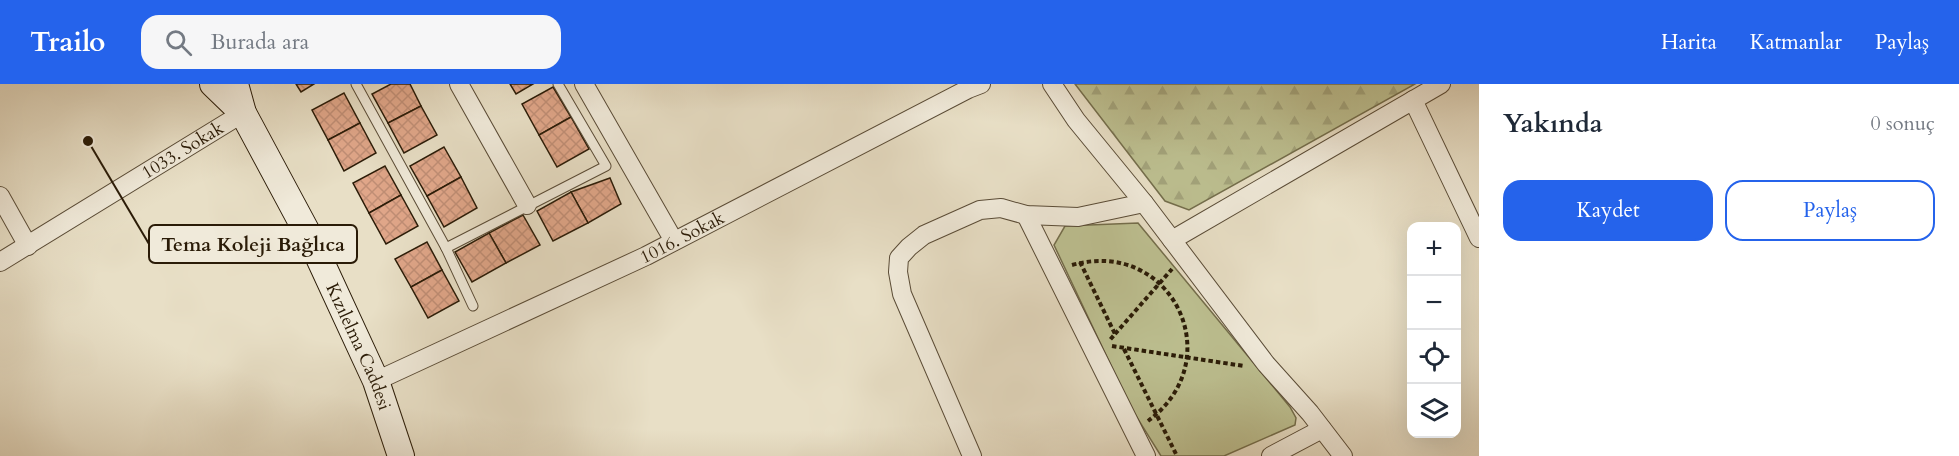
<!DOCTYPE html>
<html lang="tr">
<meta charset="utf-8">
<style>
:root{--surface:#fff;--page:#f6f6f7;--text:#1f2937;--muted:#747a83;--line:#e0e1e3;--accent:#2563eb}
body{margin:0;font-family:Cardo,serif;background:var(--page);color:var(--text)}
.controls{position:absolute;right:18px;bottom:18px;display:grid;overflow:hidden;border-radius:12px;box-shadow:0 6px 24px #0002}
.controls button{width:54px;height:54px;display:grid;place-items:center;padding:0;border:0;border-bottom:2px solid var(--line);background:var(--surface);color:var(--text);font:30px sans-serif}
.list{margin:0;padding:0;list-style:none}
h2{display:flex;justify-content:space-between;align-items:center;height:78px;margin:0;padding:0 24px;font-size:26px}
h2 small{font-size:20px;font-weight:400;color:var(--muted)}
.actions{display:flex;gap:12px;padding:18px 24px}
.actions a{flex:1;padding:14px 0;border:2px solid var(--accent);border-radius:18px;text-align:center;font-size:21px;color:var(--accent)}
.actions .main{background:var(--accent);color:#fff}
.icon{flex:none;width:33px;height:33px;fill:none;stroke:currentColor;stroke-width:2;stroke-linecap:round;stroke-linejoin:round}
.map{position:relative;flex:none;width:1479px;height:372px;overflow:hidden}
header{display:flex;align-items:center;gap:36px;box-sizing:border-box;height:84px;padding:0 30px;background:var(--accent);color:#fff}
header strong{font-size:28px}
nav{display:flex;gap:33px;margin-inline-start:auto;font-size:21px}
.search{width:420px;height:54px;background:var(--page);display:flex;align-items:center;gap:15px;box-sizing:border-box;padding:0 21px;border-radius:18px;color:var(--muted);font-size:22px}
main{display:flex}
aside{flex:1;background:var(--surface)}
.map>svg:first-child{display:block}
.forest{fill:url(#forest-firs);stroke:#746e4c;stroke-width:1.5}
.green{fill:#bdc091;stroke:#746e4c;stroke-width:1.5}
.building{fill:url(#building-cross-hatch);stroke:#2a1b07;stroke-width:1.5}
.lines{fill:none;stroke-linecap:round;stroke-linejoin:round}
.lane-casing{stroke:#5a4c37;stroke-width:11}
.street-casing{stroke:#5a4c37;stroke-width:20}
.secondary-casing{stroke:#2a1b07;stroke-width:28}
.path{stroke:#2a1b07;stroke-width:4;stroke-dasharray:4.5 3;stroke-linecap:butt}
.lane{stroke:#f0eada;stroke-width:9}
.street{stroke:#f0eada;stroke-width:18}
.secondary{stroke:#f0eada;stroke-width:26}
.labels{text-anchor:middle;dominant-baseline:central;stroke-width:6;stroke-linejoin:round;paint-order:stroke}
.street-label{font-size:18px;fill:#2a1b07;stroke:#f0eada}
.leader{fill:none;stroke:#2a1b07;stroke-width:2}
.callout-dot{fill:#2a1b07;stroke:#f0eada;stroke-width:2}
.callout{fill:#f0eada;stroke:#2a1b07;stroke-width:2}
.callout-label{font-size:20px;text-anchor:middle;font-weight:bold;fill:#2a1b07}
</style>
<header>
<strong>Trailo</strong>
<div class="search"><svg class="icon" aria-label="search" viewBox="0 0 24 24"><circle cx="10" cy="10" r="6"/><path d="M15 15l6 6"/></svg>Burada ara</div>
<nav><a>Harita</a><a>Katmanlar</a><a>Paylaş</a></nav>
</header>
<main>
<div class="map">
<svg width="1479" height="372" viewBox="0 0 1479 372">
<defs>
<pattern id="forest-firs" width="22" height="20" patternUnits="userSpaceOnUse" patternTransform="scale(1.5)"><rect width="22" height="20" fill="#bdc091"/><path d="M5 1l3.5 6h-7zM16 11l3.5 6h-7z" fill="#a3a47c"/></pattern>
<pattern id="building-cross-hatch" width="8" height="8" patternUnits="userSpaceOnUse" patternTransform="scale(1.5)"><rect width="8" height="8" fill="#e0a689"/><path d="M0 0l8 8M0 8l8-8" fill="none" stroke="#c08e75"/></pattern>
</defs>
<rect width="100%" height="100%" fill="#e8dfc6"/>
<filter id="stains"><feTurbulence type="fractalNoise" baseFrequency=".00333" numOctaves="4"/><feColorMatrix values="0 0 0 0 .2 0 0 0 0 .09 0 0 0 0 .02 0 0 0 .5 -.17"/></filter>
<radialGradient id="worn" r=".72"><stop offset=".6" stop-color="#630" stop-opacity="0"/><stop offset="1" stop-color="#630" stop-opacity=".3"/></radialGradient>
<polygon class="forest" points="1075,0 1415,0 1189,126 1165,117"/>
<polygon class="green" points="1138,139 1290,323 1296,334 1295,341 1224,372 1161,372 1131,324 1054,161 1065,142"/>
<g class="building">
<polygon points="296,0 314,0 301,8"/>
<polygon points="391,0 410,0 421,22 388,39 372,10"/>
<polygon points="510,0 533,0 516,10"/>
<polygon points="553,3 571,33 539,51 522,20"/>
<polygon points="344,9 360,39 328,56 312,26"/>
<polygon points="421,22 437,51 404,69 388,39"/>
<polygon points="571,33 589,65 557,83 539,51"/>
<polygon points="360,39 376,69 344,87 328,56"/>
<polygon points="444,63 461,93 427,112 410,82"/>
<polygon points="385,82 401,111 369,129 353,99"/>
<polygon points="461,93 477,124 444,143 427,112"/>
<polygon points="610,94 621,120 588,139 571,108"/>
<polygon points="571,108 588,139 553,157 537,127"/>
<polygon points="401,111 418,142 386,160 369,129"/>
<polygon points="523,131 540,161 506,179 489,149"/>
<polygon points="489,149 506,179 472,198 455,168"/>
<polygon points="427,158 442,186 411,203 395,175"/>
<polygon points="442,186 459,217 428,234 411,203"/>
</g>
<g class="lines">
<g class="lane-casing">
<g id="lane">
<polyline points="356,0 446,164 606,82 558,0"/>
<polyline points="446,164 473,222"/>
</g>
</g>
<g class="street-casing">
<g id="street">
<polyline points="459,0 527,121"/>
<polyline points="584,0 674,157"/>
<polyline points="1052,0 1076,36 1144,119 1266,280 1310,329 1343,372"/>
<polyline points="1413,16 1479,154"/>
<polyline points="0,112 28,162"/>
<polyline points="1026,131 1146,372"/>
<polyline points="1172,156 1441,0"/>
<path id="s1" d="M0,178L243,29"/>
<path id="s2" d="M376,297L646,172L968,5L981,0"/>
<polyline points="972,372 902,210 898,188 899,174 909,163 924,151 980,126 1001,124 1026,131 1078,133 1144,119"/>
<polyline points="1271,372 1322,345"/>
</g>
</g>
<g class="secondary-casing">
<g id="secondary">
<polyline points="213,0 243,29"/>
<path id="s3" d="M235,0L243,29L309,152L376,297L401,372"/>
</g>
</g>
<g class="path">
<polyline points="1080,178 1115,250 1109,257"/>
<path d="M1072,181C1172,153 1231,276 1148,337"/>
<polyline points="1115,250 1172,185"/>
<polyline points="1112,262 1244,282"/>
<polyline points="1124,265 1177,372"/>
</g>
<use href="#lane" class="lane"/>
<use href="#street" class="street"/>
<use href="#secondary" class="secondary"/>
</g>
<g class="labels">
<g class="street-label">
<text stroke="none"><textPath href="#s1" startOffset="214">1033. Sokak</textPath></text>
<text stroke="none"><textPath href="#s2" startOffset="338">1016. Sokak</textPath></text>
<text stroke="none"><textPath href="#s3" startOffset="291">Kızılelma Caddesi</textPath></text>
</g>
</g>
<path class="leader" d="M88 57L149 160"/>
<circle class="callout-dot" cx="88" cy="57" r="6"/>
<rect class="callout" x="149" y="141" width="208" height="38" rx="6"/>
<g class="callout-label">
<text x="253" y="167">Tema Koleji Bağlıca</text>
</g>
<rect width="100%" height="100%" filter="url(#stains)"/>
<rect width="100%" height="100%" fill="url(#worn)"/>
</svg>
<div class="controls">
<button>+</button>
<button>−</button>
<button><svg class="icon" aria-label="locate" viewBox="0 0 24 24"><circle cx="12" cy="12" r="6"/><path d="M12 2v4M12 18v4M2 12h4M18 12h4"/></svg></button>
<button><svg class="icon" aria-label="layers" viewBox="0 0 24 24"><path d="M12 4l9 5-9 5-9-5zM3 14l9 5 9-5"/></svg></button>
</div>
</div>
<aside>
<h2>Yakında<small>0 sonuç</small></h2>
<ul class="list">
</ul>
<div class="actions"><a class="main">Kaydet</a><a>Paylaş</a></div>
</aside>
</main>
